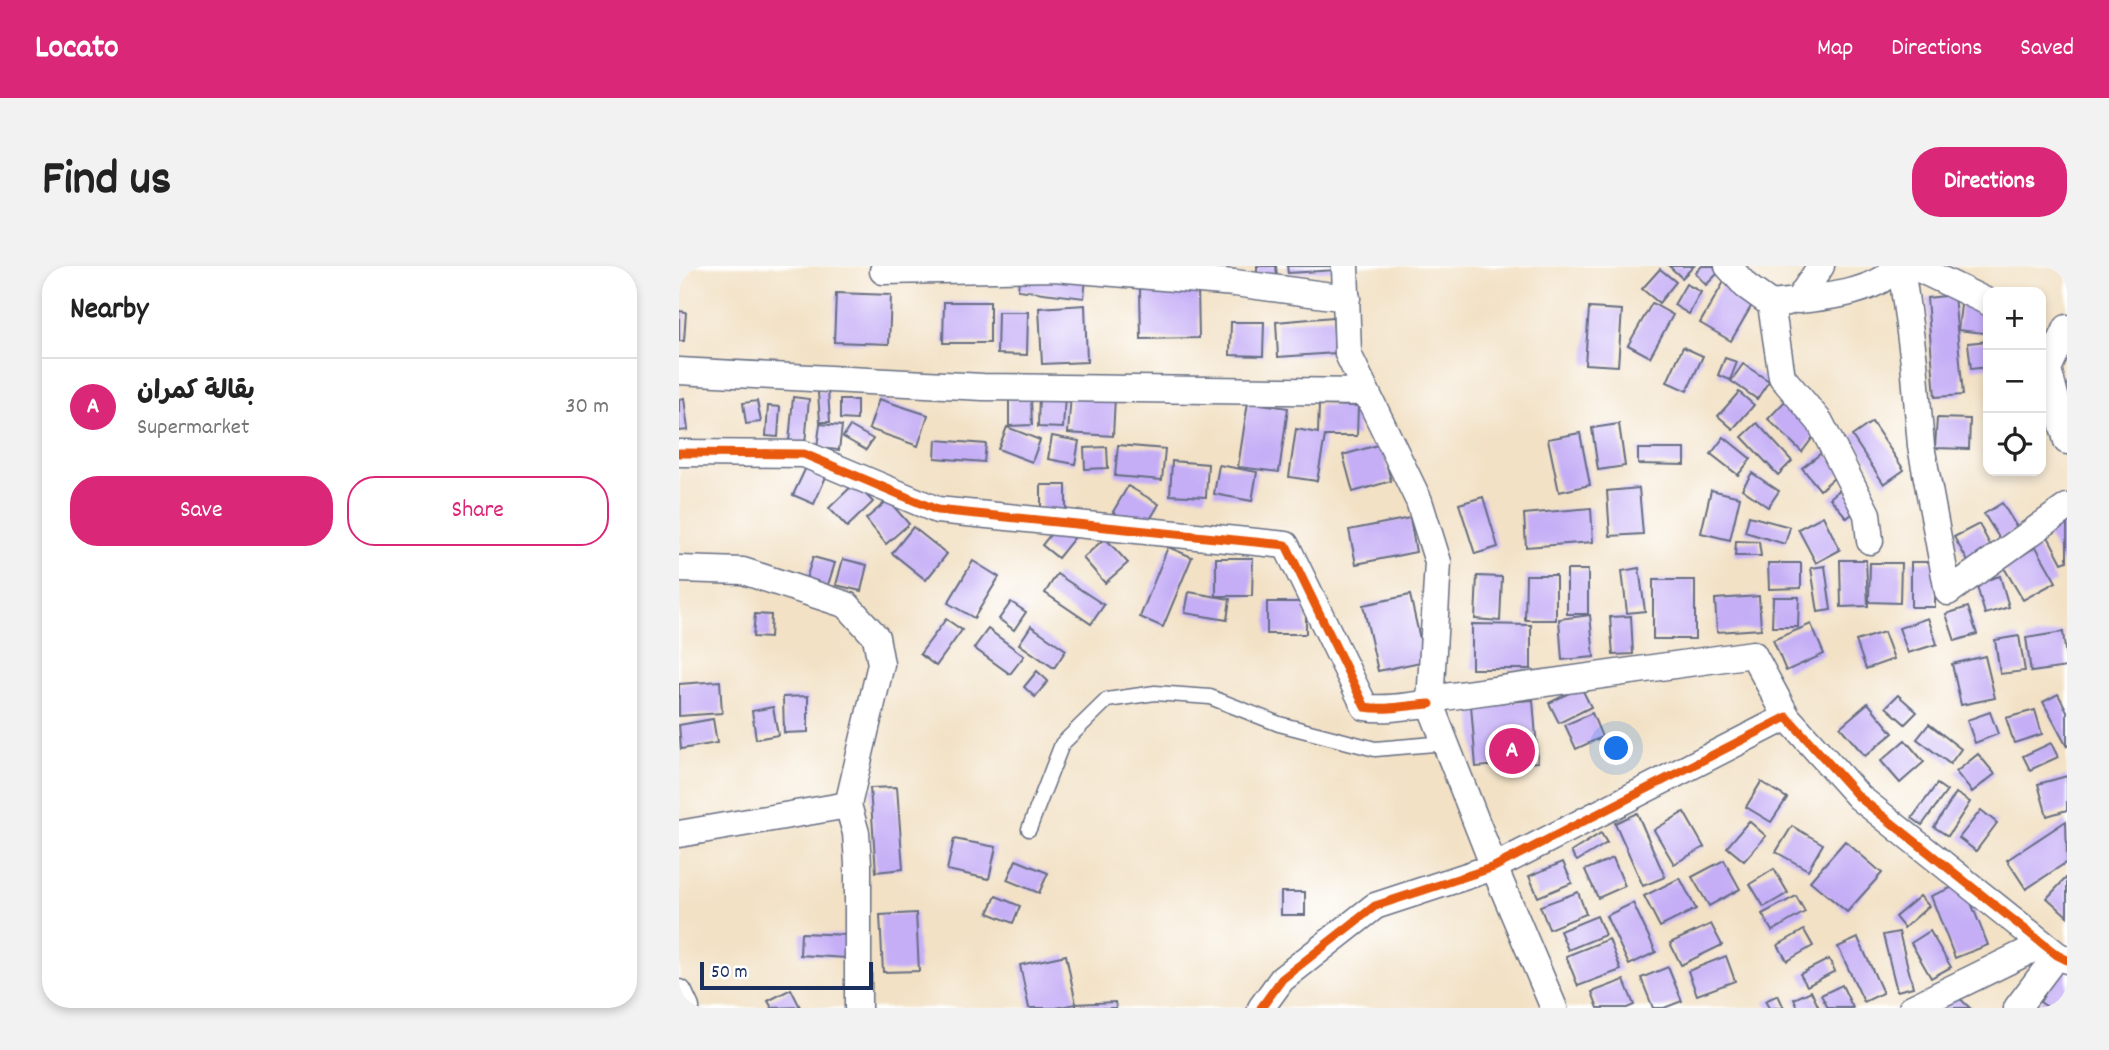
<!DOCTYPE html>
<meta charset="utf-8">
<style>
:root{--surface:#fff;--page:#f2f2f2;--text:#222;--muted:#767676;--line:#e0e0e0;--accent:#db2777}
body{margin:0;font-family:Dekko,"Playpen Sans Arabic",sans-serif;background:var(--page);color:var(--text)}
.controls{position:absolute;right:21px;top:21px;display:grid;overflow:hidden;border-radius:14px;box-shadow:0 4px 10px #0003}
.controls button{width:63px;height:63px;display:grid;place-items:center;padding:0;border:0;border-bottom:2px solid var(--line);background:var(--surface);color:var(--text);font:35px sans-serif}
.scale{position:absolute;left:21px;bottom:18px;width:173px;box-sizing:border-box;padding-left:7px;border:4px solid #1b2f5e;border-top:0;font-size:19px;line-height:24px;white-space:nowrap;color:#1b2f5e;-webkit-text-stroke:5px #fff;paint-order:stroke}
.you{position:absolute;left:938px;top:483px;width:24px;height:24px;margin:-18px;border:5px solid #fff;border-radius:50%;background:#1a73e8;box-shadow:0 0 0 10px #1a73e833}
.badge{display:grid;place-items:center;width:46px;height:46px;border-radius:50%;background:var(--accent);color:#fff;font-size:23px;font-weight:700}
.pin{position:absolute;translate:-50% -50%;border:4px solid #fff;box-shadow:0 2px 7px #0006}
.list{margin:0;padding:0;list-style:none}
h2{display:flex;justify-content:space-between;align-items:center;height:91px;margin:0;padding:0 28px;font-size:30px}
h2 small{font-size:23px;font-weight:400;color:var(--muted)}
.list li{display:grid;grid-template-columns:46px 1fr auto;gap:21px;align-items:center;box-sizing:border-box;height:98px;padding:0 28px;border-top:2px solid var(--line)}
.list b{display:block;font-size:26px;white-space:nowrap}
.list p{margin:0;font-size:23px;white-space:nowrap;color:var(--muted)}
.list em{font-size:23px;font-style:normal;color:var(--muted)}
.actions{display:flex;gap:14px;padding:21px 28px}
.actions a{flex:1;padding:16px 0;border:2px solid var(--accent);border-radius:28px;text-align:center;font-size:24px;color:var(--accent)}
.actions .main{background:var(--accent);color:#fff}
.icon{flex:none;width:38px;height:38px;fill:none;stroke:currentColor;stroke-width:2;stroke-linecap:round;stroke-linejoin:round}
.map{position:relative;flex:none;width:1388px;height:742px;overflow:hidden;border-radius:28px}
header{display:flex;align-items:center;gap:42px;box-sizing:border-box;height:98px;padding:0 35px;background:var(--accent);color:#fff}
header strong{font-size:33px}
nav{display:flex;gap:38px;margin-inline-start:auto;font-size:24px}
.intro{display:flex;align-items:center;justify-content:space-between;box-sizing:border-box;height:168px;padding:0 42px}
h1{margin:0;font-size:49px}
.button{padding:18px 32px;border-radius:28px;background:var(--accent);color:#fff;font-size:24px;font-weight:700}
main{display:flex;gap:42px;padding:0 42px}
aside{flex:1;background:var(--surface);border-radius:28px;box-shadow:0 4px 10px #0003}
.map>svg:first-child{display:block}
.building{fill:#c5aef6}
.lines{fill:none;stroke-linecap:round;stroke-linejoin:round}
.service-casing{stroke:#666d82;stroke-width:17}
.minor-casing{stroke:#666d82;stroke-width:29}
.service{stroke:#fff;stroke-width:14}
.minor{stroke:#fff;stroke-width:26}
.cycleway-casing{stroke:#fff;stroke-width:13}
.cycleway{stroke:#e8590c;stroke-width:9}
</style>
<header>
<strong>Locato</strong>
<nav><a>Map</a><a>Directions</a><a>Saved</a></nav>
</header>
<div class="intro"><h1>Find us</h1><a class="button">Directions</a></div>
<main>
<aside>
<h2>Nearby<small></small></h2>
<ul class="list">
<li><span class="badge">A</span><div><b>بقالة كمران</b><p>Supermarket</p></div><em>30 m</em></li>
</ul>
<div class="actions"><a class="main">Save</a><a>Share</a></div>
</aside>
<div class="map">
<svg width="1388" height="742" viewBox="0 0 1388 742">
<rect width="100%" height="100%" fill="#fff"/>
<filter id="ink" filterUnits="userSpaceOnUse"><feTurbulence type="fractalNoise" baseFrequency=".0143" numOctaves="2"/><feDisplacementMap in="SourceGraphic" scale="14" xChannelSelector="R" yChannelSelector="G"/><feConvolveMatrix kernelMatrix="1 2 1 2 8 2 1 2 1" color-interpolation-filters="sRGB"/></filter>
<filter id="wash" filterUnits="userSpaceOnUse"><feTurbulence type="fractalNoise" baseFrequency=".00686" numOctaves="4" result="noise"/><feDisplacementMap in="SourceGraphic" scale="28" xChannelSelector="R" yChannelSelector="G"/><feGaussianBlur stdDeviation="1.57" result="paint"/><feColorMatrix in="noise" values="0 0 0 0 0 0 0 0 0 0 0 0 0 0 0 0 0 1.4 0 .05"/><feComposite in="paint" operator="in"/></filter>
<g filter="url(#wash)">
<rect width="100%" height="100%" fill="#f2e1c5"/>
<g id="blocks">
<g class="building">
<polygon points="578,0 597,0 598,11 578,12"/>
<polygon points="608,0 657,0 657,4 609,7"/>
<polygon points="990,0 1015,0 1003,12"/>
<polygon points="1023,0 1042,0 1044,2 1027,19 1016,7"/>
<polygon points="981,3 997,16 980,37 963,23"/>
<polygon points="341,5 407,12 405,32 339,24"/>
<polygon points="1046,14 1077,32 1052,75 1021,57"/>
<polygon points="1007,18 1022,26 1010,48 995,39"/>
<polygon points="519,22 520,72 462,73 461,23"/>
<polygon points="1284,22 1309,25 1305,67 1279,64"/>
<polygon points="157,27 212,29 210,78 155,76"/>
<polygon points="1275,29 1284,129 1256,131 1248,32"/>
<polygon points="265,36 311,36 311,77 264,77"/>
<polygon points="973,37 994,49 971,91 949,79"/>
<polygon points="406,39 408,96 363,98 360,42"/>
<polygon points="910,42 943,44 939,100 906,98"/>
<polygon points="0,45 7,46 5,75 0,75"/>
<polygon points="319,46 349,46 348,89 318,88"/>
<polygon points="654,51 656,87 599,91 597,56"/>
<polygon points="552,56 585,56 584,90 551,89"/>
<polygon points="1309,75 1309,101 1292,103 1289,77"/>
<polygon points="1004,81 1024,90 1008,125 988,116"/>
<polygon points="1046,92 1058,96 1051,114 1039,109"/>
<polygon points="1064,98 1090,115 1078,133 1052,115"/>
<polygon points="149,125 151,156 141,156 139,126"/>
<polygon points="1060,126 1075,139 1054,163 1039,150"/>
<polygon points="360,129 386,130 384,162 359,161"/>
<polygon points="392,129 436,131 434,170 389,167"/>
<polygon points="114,131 130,133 126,178 110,176"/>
<polygon points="5,132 9,164 0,165 0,133"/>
<polygon points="352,132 353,159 330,160 330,133"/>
<polygon points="1109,132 1137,167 1123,186 1089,153"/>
<polygon points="200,133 249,149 239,180 190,163"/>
<polygon points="161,134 178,134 178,154 161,153"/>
<polygon points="78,135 82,156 67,158 64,137"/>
<polygon points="569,136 609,142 600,206 559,201"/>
<polygon points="640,139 679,140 678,170 646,170 638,215 610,211 617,163 639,167"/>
<polygon points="89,140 101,141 99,171 87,170"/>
<polygon points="1258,152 1291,153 1290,183 1256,182"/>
<polygon points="1193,156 1225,204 1205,218 1173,170"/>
<polygon points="1078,157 1113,195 1099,209 1063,171"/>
<polygon points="141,158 163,160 160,184 138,182"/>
<polygon points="940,158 946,200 919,204 913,162"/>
<polygon points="171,160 194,173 187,184 164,171"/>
<polygon points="328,161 361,174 353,196 319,183"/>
<polygon points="901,167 911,219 880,226 869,173"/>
<polygon points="373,170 400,175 396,198 369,193"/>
<polygon points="1045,171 1072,193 1059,209 1032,188"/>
<polygon points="257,174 307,178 305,196 256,192"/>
<polygon points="702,178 712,215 674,226 664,189"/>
<polygon points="439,179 486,183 483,214 436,210"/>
<polygon points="428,181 429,202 406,203 405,182"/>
<polygon points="959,183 1006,183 1006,199 959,198"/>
<polygon points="1145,185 1162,206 1141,224 1123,202"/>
<polygon points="130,195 150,204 135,238 114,229"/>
<polygon points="493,195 529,198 527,231 491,229"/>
<polygon points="540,199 578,206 573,235 535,228"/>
<polygon points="1073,207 1100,225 1089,241 1063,223"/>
<polygon points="176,217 194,236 168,261 150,242"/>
<rect x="362" y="219" width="25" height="28"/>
<polygon points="449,220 480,238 465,264 434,246"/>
<polygon points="1164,221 1181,241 1168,252 1151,232"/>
<polygon points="960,222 964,268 931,270 928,225"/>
<polygon points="1032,224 1061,231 1051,274 1022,267"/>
<polygon points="804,231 819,281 796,288 780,238"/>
<polygon points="209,234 230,258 207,278 187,253"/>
<polygon points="1323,237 1339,263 1321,273 1305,248"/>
<polygon points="912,242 914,276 847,281 845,248"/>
<polygon points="1388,248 1388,295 1383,297 1364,261"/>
<polygon points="1070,250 1111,261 1106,278 1066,266"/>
<polygon points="1144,250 1161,284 1137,297 1119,263"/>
<polygon points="731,252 737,286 677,298 670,264"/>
<polygon points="380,258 396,271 379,292 363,279"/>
<polygon points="1300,258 1315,286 1291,299 1275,271"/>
<polygon points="234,261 268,288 247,314 213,287"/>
<polygon points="426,272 449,297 426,317 404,292"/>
<polygon points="1057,275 1080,276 1082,290 1056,290"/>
<polygon points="489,281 513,291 484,361 461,351"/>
<polygon points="1357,281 1377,316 1344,334 1324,300"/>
<polygon points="134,291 156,297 148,322 126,316"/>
<polygon points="537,292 574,292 573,330 537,330"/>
<polygon points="164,293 188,299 182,325 157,319"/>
<polygon points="1161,294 1187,294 1189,340 1162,341"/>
<polygon points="294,295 320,311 295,352 269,337"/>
<rect x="1232" y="296" width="24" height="45"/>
<polygon points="1089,297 1122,297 1122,322 1090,323"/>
<polygon points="1191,297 1222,297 1221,337 1190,336"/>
<polygon points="1146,300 1152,344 1139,346 1132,302"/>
<polygon points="960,302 966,345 948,347 943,305"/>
<rect x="888" y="304" width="21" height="44"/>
<polygon points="378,308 425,339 412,358 366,327"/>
<polygon points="847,309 877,309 877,354 846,354"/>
<polygon points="798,310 823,311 821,355 796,353"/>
<polygon points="1321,310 1330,341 1306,348 1297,317"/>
<rect x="974" y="314" width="42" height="59"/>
<polygon points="510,326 551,333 548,354 506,347"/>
<polygon points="731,329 746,395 699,405 684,339"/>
<polygon points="1080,330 1082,363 1038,366 1036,333"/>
<polygon points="1094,331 1120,331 1119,361 1093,361"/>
<polygon points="332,336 347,346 335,364 320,353"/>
<rect x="588" y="336" width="39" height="32"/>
<polygon points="1289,341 1298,368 1276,375 1267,348"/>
<polygon points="76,348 92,349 91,372 74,371"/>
<polygon points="911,349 915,391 883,394 880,353"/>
<polygon points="952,350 954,388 934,389 931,351"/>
<polygon points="1249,352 1258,378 1229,387 1220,362"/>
<polygon points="267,353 283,364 257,400 241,388"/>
<polygon points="793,358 852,359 852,403 793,403"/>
<polygon points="1132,358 1145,388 1107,405 1094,374"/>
<polygon points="352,360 387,384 375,402 340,378"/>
<polygon points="309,363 345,390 331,408 295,382"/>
<polygon points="1205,366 1215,393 1187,403 1177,375"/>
<polygon points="1384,366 1388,401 1352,406 1347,372"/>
<polygon points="1340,370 1346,405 1321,408 1316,374"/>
<polygon points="1306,390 1316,432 1282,439 1273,398"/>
<polygon points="358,405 369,415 356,431 345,421"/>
<polygon points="41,415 43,447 0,450 0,418"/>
<polygon points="902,421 912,441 880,457 870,437"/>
<polygon points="1379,428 1388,445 1388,481 1364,436"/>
<polygon points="1219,429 1238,446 1226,458 1207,441"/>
<polygon points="129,430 129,466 105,467 104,431"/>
<polygon points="854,434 859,496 797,501 792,439"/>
<polygon points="1189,437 1214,467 1186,490 1161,461"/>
<polygon points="94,441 99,469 77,473 73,445"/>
<polygon points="1356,444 1363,468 1335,477 1327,452"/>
<polygon points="1311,446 1319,468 1296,477 1288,454"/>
<polygon points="913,447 923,471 897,483 886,459"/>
<polygon points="34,453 38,477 2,483 0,459"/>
<polygon points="1250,458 1282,483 1271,498 1238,473"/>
<polygon points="1226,474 1245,496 1221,517 1202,495"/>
<polygon points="1372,477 1379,491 1351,504 1344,490"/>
<polygon points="1299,488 1316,508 1293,526 1277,506"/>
<polygon points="1388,510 1388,544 1368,550 1359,518"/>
<polygon points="1082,516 1108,532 1092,556 1067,541"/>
<polygon points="1258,518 1268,525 1243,559 1233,552"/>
<polygon points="218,521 224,603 197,606 191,522"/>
<polygon points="1277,527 1291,536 1269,570 1255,561"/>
<polygon points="1302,544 1318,557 1297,585 1280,572"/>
<polygon points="1005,546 1025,581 995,598 975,564"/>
<polygon points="958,547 986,611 964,620 936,557"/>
<polygon points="1070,555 1087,570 1065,595 1048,581"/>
<polygon points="1387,555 1388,596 1347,623 1328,594"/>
<polygon points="1113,560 1144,578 1129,604 1097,586"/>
<polygon points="922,567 928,577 898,595 892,586"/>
<polygon points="275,573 317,581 310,613 268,604"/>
<polygon points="1166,575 1203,607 1168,646 1131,615"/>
<polygon points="934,592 946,620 919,632 906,604"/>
<polygon points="337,594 369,607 360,627 328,614"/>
<polygon points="1045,594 1061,623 1030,640 1013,611"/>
<polygon points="884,596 893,617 859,631 850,610"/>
<polygon points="1095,603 1109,627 1085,641 1071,618"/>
<polygon points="1388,611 1388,650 1368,632"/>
<polygon points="1001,612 1017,643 981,661 965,630"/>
<polygon points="1284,617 1309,679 1276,692 1252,630"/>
<rect x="602" y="626" width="24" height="23"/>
<polygon points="899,626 907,648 870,663 861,640"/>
<polygon points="317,630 341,640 334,657 309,647"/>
<polygon points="1117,630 1126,646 1093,665 1083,648"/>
<polygon points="1241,630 1250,640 1225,662 1216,651"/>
<polygon points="954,637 977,686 950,699 927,650"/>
<polygon points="237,647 240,705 204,706 201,649"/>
<polygon points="918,650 926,669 889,684 881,665"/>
<polygon points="1032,658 1043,679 1002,699 991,677"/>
<polygon points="1125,664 1134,680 1108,695 1099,679"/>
<polygon points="1251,665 1272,701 1252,712 1232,677"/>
<polygon points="1220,666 1234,721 1218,725 1204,669"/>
<polygon points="122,667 169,669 167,692 121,689"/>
<polygon points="1179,672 1204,727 1185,736 1159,681"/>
<polygon points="930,673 942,704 899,720 887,690"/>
<polygon points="387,689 397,738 377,742 350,742 341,699"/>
<polygon points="1047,690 1056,715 1018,729 1009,705"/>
<polygon points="1150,693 1156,705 1128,720 1121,708"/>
<polygon points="989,701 1003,735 985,742 974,742 962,712"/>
<polygon points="1381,702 1388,706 1388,734 1383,742 1370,742 1361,736"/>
<polygon points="945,714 955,739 948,742 919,742 913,726"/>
<polygon points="1163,719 1174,742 1149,742 1142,729"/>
<polygon points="112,723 121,741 93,742 89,735"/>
<polygon points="1132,725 1140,742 1119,742 1115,733"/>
<polygon points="1274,726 1291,742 1258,742"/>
<polygon points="1099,729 1105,742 1090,742 1086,735"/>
<polygon points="436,736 437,742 397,742 397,738"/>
</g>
</g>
</g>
<g filter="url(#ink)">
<use href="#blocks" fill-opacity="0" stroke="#666d82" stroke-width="2"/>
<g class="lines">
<g class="service-casing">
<polyline id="service" points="350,563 383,478 428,434 476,427 531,431 600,458 696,483 767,477"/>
</g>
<g class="minor-casing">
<g id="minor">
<polyline points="666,0 669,88 740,235 759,296 751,438 815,601 875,742"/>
<polyline points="1049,0 1067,20 1092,38 1109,36"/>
<path d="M1142,0L1119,34C1148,31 1200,26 1217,0"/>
<polyline points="1222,0 1235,96 1242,180 1269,326 1388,241"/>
<polyline points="1234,0 1309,36"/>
<polyline points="204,5 375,2 556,17 668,32"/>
<polyline points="1092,38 1103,111 1141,156 1188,248 1191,275"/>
<polyline points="1388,62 1369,103 1388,175"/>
<polyline points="0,105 304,121 687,126"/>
<path d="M0,187L125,188L258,244L607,279L686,441C707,445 730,439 751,438"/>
<polyline points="0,303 64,305 168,339 197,371 202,398 169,539 0,568"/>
<polyline points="751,433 1074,388 1108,451"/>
<polyline points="169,539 177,567 179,598 179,742"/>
<polyline points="0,727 7,742"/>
<polyline points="582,742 603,713 696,640 815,601 1108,451 1180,531 1378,689 1388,694"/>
<polyline points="1233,742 1364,678"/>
<polyline points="1338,742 1378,689"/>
</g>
</g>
<use href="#service" class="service"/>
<use href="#minor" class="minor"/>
<g class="cycleway-casing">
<g id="cycleway">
<path d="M0,187L125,188L258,244L607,279L686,441C707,445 730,439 751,438"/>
<polyline points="582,742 603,713 696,640 815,601 1108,451 1180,531 1378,689 1388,694"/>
</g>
</g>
<use href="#cycleway" class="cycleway"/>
</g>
</g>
</svg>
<div class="controls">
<button>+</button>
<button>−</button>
<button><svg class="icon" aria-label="locate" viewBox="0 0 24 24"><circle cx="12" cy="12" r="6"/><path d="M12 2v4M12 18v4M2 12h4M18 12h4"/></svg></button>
</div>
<div class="scale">50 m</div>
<div class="you"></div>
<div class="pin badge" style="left:833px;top:485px">A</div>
</div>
</main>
